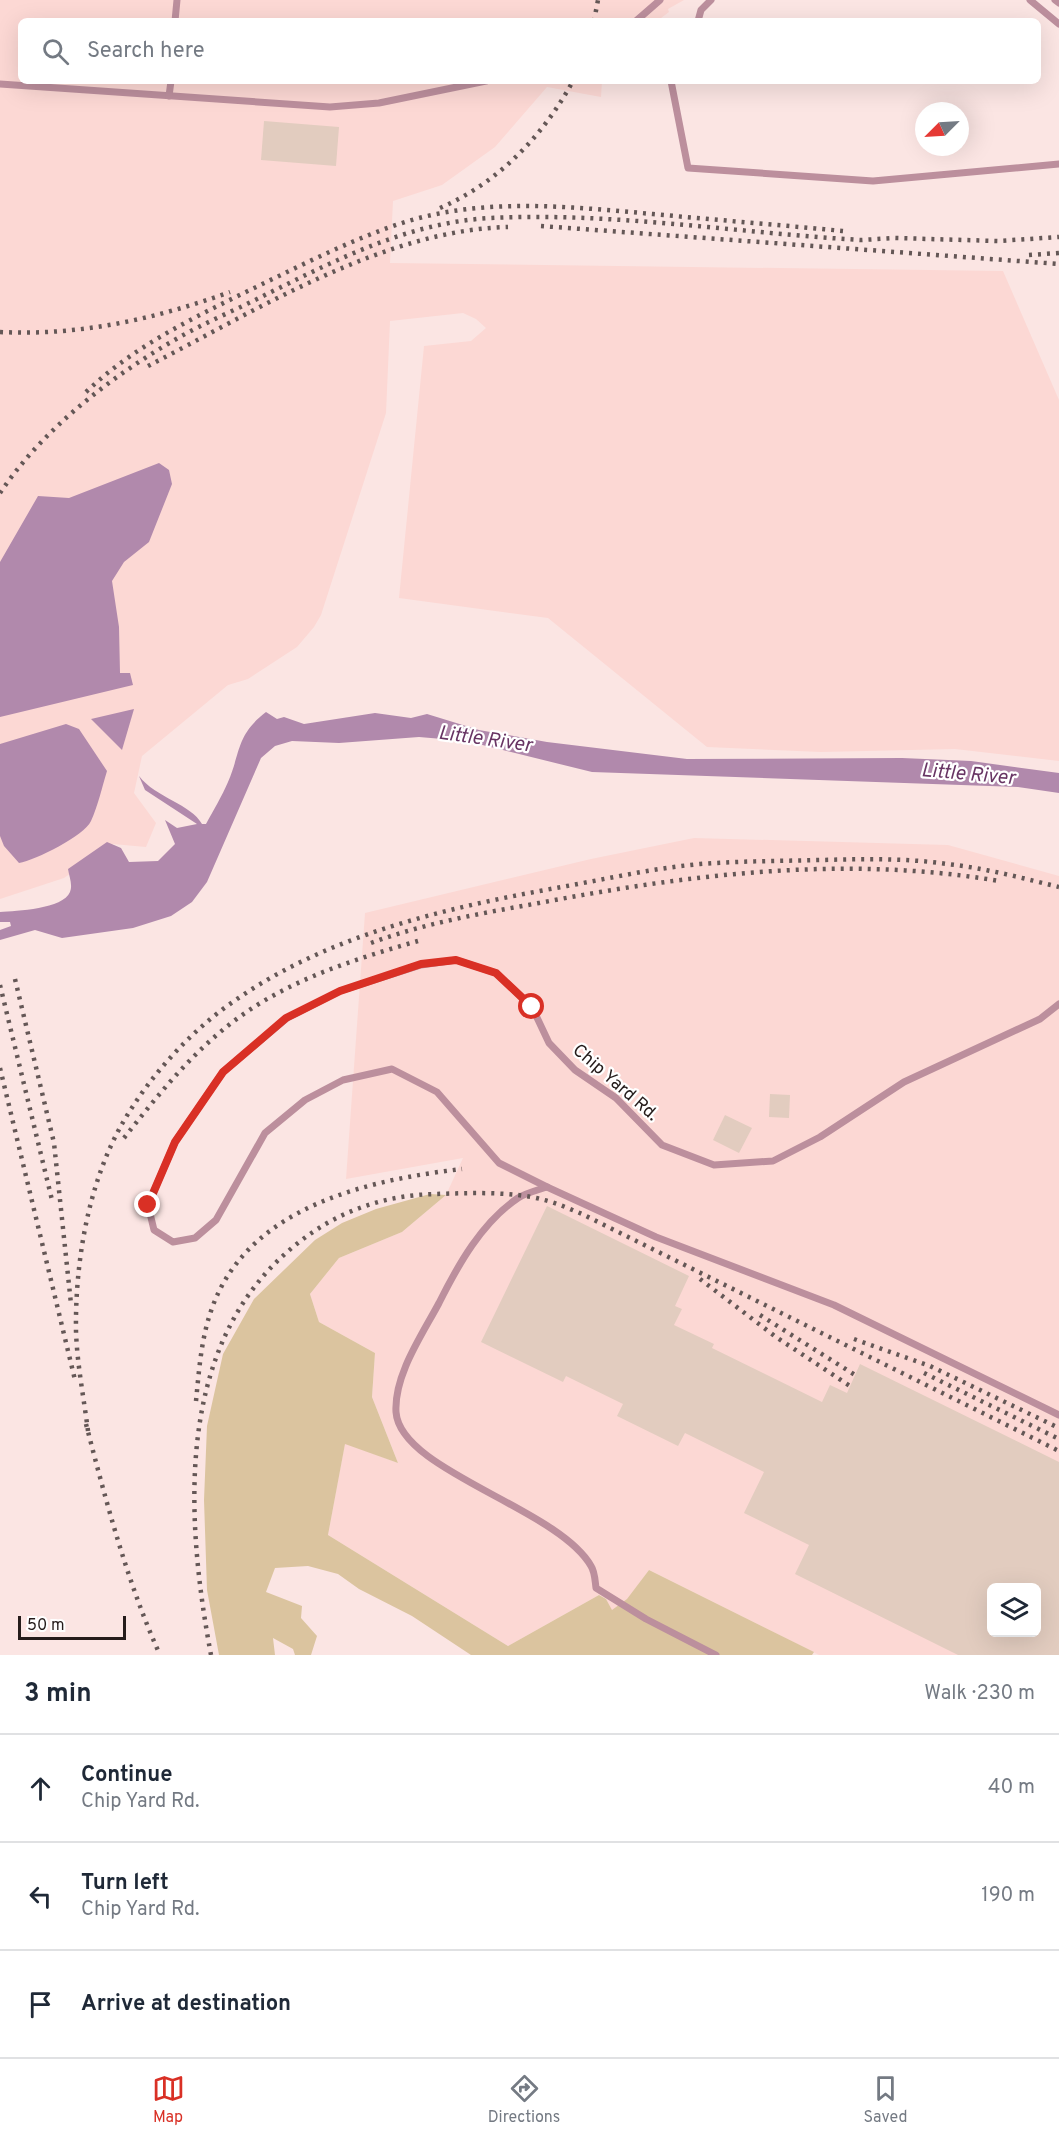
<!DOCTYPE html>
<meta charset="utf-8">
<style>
:root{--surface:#fff;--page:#f2f2f3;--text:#1f2937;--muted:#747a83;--line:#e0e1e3;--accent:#d93025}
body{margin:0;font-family:Overpass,sans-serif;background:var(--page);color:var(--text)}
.controls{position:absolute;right:18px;bottom:18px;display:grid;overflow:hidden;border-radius:9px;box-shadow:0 6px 24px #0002}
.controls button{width:54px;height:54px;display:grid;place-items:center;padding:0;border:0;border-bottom:2px solid var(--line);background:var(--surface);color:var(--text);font:30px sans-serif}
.compass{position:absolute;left:915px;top:102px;width:54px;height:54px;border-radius:50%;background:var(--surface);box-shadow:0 6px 24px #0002;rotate:246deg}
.scale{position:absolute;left:18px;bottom:15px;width:108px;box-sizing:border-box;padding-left:6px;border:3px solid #251c1b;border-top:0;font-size:16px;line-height:21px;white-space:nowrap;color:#251c1b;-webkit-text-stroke:4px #fff;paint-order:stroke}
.stop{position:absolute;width:18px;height:18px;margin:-14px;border:4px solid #d93025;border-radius:50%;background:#fff}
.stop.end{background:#d93025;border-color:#fff;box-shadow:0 2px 6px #0008}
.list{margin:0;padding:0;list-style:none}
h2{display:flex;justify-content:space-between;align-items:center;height:78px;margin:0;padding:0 24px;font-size:26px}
h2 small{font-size:20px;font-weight:400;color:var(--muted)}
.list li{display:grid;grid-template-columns:39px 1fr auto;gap:18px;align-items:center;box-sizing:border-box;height:108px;padding:0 24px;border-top:2px solid var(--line)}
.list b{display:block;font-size:22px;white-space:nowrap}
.list p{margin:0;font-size:20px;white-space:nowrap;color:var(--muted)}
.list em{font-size:20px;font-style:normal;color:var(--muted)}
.icon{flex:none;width:33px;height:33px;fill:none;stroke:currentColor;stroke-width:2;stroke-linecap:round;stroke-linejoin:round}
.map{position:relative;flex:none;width:1059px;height:1655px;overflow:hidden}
.search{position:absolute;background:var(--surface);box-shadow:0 6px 24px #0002;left:18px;right:18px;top:18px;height:66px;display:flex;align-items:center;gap:15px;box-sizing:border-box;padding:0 21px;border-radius:9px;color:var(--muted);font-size:22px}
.sheet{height:402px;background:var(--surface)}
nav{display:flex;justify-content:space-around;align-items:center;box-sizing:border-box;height:84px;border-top:2px solid var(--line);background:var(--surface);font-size:16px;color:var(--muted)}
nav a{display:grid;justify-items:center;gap:3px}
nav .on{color:var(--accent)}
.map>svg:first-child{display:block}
.built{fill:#fcd8d4;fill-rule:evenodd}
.green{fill:#dbc49f}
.water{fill:#b189ac}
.building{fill:#e2ccbf;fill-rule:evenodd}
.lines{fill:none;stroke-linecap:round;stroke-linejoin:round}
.lane{stroke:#bc8f9d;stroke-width:7}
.rail{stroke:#645756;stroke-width:4.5;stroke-dasharray:3 6;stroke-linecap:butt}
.route{stroke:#d93025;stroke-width:8}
.labels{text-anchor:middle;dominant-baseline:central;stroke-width:4.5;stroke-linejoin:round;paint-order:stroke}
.street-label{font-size:18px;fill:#251c1b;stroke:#fff}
.water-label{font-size:20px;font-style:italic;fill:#683564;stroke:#fff}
</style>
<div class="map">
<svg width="1059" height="1655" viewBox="0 0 1059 1655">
<rect width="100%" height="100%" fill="#fbe5e3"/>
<g class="built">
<polygon points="0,0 684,0 668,9 669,12 657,21 21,21 21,81 602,81 601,97 547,87 495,147 442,185 393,201 390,263 1003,271 1059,400 1059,761 955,749 821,752 707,747 548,618 399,598 424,346 471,341 486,328 476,319 463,313 390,321 386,413 321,615 314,627 297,647 248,679 228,685 142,756 134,793 156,823 146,847 113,844 64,878 0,899"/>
<path d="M694,838L948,845L1059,876V1655H819L649,1570L627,1600L612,1611L606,1599L599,1595L508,1646L328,1535L345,1443L398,1463L372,1397L375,1353L319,1322L310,1294L339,1258L402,1232L446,1195L463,1158L346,1179L365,913L591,859ZM992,1588H1036V1632H992Z"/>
</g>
<polygon class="green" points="430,1194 446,1195 402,1232 339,1258 310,1294 319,1322 375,1353 372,1397 398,1463 345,1444 328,1535 508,1646 599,1595 606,1599 612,1610 627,1599 649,1570 814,1652 812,1655 471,1655 412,1616 359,1589 338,1574 308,1566 275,1568 266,1592 302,1606 301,1618 317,1636 311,1655 295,1655 293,1649 273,1638 275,1655 219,1655 207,1590 204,1500 207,1426 223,1354 254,1299 315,1240 342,1223 376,1209"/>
<g class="water">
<polygon points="159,463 169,470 172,484 149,542 124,562 112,581 119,627 120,673 130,673 133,685 0,717 0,562 38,496 69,498"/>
<polygon points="134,709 122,750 91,719"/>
<path d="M266,712L277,719L284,717L304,724L375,713L411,718L427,714L479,730L547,742L687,759L902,758L971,761L1059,773V793L1018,787L592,772L466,741L419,737L339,743L292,741L275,746L261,758L207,882L192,902L171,916L133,928L62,938L35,930L0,940V930L11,926L10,922H0V912C17,911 63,909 70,892C73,885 69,876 68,869L107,842L121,848L129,862L158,861L175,844L165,820L177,828L197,824L145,790L139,776C156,798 191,804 202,824H206C213,811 222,796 228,782C241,752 236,735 266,712Z"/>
<path d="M66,724L79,729L107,771C102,787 98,806 91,821C84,836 36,860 19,863L4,846L0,836V744Z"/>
</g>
<g class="building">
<polygon points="264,121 339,127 336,166 261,160"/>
<polygon points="770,1094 790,1095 789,1118 769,1117"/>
<polygon points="725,1115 752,1128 739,1153 713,1140"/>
<path d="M547,1206L689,1276L675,1306L682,1309L674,1325L714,1344L712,1348L822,1402L830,1385L847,1393L860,1364L1059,1462V1655H958L795,1574L809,1545L744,1513L764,1472L685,1433L678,1446L617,1416L623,1404L566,1376L563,1382L481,1342ZM992,1587H1036V1632H992Z"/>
</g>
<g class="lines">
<g class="lane">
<polyline points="1030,0 1059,24"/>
<polyline points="1055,0 1059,3"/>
<polyline points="175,21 177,0"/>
<polyline points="636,21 660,0"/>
<polyline points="698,21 701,10 711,0"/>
<polyline points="671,81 688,168 873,181 1059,164"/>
<polyline points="0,84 330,107 379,103 486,81"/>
<polyline points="169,96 171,81"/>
<polyline points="547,1187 499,1163 437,1092 392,1069 343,1080 305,1100 265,1133 216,1220 195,1238 173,1242 154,1230 148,1205 175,1142 223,1072 287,1018 340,991 421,965 456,960 496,973 532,1007 549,1043 575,1070 616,1098 662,1145 714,1165 773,1161 820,1137 904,1082 1040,1019 1059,1004"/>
<path d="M716,1655L646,1619L596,1588C595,1581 595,1572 591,1566C558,1508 400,1471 396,1412C394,1375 422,1335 439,1303C458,1265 482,1222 518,1198C526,1193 538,1190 547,1187L656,1237L834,1305L1059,1415"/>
</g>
<g class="rail">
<polyline points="594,21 598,0"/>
<path d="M440,208C498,183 543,136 573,81"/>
<polyline points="541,226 1059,264"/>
<polyline points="1029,255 1059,253"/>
<path d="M0,332C80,336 155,319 230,292"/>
<path d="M148,366C257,310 384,230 508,227"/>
<path d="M86,392C134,346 193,318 252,289C302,265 352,239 405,222C486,197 571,207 653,214C717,220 780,225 843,231"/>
<path d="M0,493C43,429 110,377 178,338C206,322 238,309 267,294C338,259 410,222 491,218C614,212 738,233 861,240L895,238L998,241L1059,237"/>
<path d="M371,943C425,923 483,913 539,903C691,874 846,855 999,881"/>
<polyline points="15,979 54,1143 71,1304"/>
<polyline points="0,985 52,1200"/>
<polyline points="0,1068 75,1380"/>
<path d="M124,1138C158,1095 193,1051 238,1018C291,979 355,959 418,941"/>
<polyline points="700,1279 776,1337 850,1386"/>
<polyline points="760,1315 855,1375"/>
<polyline points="854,1339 930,1366 1059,1428"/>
<polyline points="924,1373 1059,1439"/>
<path d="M196,1401C199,1371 201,1340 211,1311C246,1207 367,1180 462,1169"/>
<path d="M86,1424C106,1501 127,1582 160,1655"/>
<path d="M88,1431C84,1399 77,1364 76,1331C75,1263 88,1184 122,1124C150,1075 193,1028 240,997C335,932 455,906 567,886C611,878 655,868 700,864C740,861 780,861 820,860C863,859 906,858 947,864C985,868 1022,878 1059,887"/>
<path d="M211,1655C185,1516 174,1340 298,1243C338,1211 384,1195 436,1194C468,1193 513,1191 544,1200C557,1203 570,1209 582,1214L1059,1451"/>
</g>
</g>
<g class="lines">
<polyline class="route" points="148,1205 175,1142 223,1072 286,1018 340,991 421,964 456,960 496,973 532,1007"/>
</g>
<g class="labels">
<g class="street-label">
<text transform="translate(615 1083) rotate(41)">Chip Yard Rd.</text>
</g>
<g class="water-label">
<text transform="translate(485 740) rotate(8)">Little River</text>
<text transform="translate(968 775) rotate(5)">Little River</text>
</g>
</g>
</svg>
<div class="controls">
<button><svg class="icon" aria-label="layers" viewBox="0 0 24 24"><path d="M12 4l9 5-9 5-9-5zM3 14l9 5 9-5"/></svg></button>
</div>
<svg class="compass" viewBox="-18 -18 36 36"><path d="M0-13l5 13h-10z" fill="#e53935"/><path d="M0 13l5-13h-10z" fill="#747a83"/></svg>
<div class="scale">50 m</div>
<div class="stop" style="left:532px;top:1007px"></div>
<div class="stop end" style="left:148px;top:1205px"></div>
<div class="search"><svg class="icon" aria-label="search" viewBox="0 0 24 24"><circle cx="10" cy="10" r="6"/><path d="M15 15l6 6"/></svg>Search here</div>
</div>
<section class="sheet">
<h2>3 min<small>Walk · 230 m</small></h2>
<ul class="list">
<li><svg class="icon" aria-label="ahead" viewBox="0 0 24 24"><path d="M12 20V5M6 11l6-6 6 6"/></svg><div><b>Continue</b><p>Chip Yard Rd.</p></div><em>40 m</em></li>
<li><svg class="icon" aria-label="left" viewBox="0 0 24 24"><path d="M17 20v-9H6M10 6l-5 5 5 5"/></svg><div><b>Turn left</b><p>Chip Yard Rd.</p></div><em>190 m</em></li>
<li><svg class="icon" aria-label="arrive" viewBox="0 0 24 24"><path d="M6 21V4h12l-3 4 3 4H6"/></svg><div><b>Arrive at destination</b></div></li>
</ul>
</section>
<nav>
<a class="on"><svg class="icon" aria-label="map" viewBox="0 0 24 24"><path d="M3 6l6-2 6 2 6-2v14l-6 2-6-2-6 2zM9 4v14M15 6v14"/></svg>Map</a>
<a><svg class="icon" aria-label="directions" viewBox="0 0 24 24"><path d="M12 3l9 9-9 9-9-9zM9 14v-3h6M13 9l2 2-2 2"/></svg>Directions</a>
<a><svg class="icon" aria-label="saved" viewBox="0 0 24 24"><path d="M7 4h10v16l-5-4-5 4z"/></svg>Saved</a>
</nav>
